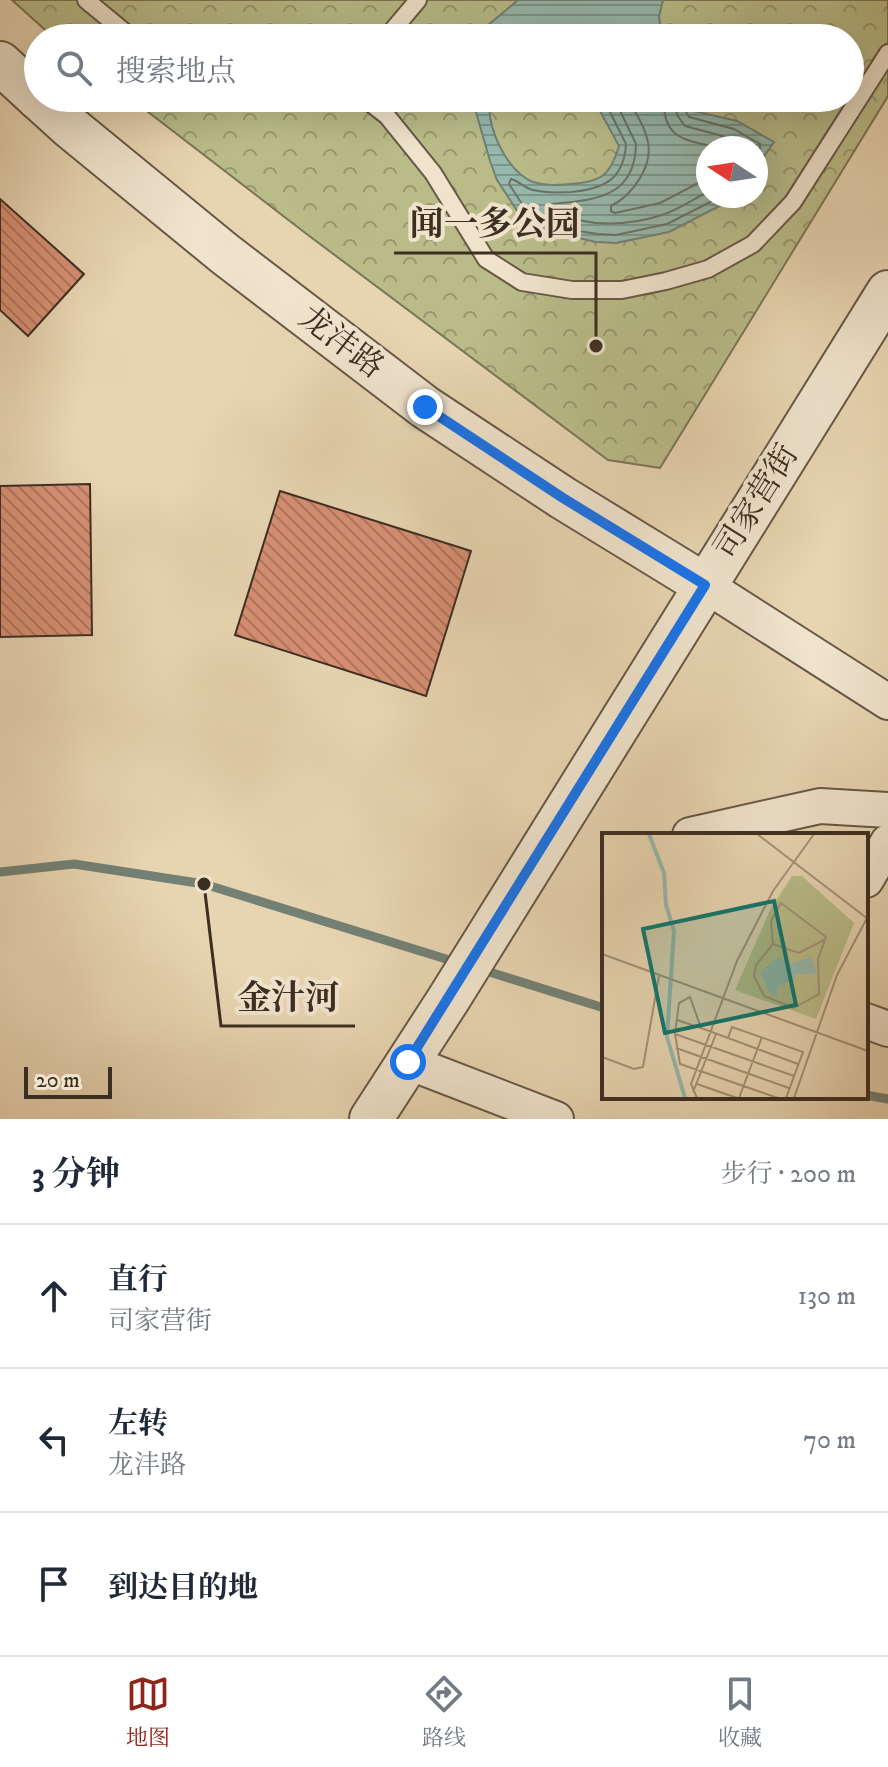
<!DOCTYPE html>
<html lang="zh">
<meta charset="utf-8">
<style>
:root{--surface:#fff;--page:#f6f6f7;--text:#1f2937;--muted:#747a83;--line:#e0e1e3;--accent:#8f2418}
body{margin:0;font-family:"IM FELL DW Pica","Noto Serif SC",serif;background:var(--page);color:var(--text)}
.compass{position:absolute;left:696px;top:136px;width:72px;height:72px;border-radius:50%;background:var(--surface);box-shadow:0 8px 32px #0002;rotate:282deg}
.scale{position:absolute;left:24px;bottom:20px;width:88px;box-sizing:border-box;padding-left:8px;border:4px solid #3d2e22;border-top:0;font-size:22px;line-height:28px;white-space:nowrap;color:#3d2e22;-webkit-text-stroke:6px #efe3cc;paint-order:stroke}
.stop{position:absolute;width:24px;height:24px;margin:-18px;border:6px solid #1a73e8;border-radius:50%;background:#fff}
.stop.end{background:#1a73e8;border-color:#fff;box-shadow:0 2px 8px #0008}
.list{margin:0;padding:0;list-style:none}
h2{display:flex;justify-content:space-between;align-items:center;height:104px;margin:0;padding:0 32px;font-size:34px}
h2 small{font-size:26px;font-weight:400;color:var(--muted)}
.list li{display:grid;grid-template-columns:52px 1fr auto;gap:24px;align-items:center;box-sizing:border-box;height:144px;padding:0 32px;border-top:2px solid var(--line)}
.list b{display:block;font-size:30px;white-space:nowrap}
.list p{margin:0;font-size:26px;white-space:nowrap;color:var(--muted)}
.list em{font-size:26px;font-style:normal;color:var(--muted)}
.icon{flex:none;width:44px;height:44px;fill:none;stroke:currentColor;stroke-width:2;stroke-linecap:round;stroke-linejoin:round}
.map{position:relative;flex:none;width:888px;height:1119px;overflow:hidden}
.search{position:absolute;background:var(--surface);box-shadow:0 8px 32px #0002;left:24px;right:24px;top:24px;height:88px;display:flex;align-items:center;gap:20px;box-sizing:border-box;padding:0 28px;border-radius:44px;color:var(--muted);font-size:30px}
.sheet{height:536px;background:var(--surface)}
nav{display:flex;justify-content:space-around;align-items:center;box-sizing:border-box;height:112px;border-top:2px solid var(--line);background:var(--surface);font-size:22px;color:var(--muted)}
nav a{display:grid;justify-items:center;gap:4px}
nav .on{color:var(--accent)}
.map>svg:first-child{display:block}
.forest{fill:url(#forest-crowns);stroke:#7b7556;stroke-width:2;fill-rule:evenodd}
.water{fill:url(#water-rules);stroke:#738175;stroke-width:2}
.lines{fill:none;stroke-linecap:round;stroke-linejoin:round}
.shore{stroke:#6a7367;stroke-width:2}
.stream{stroke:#738175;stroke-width:9}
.building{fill:url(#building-back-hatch);stroke:#3d2e22;stroke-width:2}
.service-casing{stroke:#685846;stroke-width:20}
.minor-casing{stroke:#685846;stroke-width:38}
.tertiary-casing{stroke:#685846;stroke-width:46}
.service{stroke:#efe3cc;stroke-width:16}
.minor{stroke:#efe3cc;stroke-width:34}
.tertiary{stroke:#efe3cc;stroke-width:42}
.route{stroke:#1a73e8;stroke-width:10}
.labels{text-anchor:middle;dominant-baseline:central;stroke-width:8;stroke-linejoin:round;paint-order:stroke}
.street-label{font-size:32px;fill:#3d2e22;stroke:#efe3cc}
.inset-river{fill:none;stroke:#97b8ac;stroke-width:4}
.inset-road{fill:none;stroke:#a39278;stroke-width:2}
.view{fill:#0f766e;fill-opacity:0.15;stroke:#0f766e;stroke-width:4}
.inset-edge{fill:none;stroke:#3d2e22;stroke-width:4}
.leader{fill:none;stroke:#3d2e22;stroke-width:3}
.callout-dot{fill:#3d2e22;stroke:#efe3cc;stroke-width:3}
.callout-label{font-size:34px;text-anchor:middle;font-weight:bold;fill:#3d2e22;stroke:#efe3cc;stroke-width:8;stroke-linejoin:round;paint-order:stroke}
</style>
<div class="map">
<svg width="888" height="1119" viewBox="0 0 888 1119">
<defs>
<pattern id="forest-crowns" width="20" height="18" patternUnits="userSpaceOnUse" patternTransform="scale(2)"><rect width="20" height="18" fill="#b9bc89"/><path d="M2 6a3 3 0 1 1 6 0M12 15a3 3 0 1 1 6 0" fill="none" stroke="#989970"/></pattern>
<pattern id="water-rules" width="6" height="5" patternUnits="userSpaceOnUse" patternTransform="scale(2)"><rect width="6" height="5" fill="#97b8ac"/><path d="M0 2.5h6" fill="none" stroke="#7c968c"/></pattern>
<pattern id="building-back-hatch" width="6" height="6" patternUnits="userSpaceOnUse" patternTransform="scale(2)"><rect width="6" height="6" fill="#d78f73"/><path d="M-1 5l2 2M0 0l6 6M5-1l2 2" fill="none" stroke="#b0755e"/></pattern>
</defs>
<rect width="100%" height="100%" fill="#e7d4b1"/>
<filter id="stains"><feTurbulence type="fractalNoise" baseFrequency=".0025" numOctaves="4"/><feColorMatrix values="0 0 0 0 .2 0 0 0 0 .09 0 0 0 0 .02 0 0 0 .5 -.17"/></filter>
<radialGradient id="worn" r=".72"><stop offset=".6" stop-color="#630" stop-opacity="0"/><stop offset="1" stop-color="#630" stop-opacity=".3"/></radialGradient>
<path class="forest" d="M12,0H888V96L660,468L608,460L304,232L130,98H850V38H54ZM708,148H756V196H708Z"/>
<g class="water">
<path d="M518,0H663L659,17L662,38H546C534,32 521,30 509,38H476L487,26Z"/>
<path d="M472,98H491C490,104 489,111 490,117C494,140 510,173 533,182C546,186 558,185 570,184C601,182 610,176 619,146L593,98H694V111L737,121L774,142L756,168V148H708V196H737L735,198L669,232L616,243L596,242L557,233L538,226L518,212L497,180L490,161Z"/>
</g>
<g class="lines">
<g class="shore">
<path d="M603,98L626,144C624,180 603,189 571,192C557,193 546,193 533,190C524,188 519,181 511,179L509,184L524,207L542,219L578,231L598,234L616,235L667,224L722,196"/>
<path d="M614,98L636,144C635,199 593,200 551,204L548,206L549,210C585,227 624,227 662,215C678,210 693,199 708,192"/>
<path d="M627,98C634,111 644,124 647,138C655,164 633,195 611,206V211L615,213L660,203L708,178"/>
<path d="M664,98C662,140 686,140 719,148"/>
<polyline points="676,98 677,115 685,126 730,138 746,148"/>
<polyline points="686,98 686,112 689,117 734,129 760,144 760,148 756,154"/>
</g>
<g class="stream">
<polyline points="0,872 74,864 204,884 459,963"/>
<polyline points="480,969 604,1008"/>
<polyline points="866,1095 888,1099"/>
</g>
</g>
<g class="building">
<polygon points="0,199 84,274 28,336 0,310"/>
<polygon points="90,484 92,635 0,637 0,486"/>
<polygon points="280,491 471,551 426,696 235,635"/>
</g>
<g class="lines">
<g class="service-casing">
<g id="service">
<polyline points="86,0 132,38"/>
<polyline points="386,38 418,0"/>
<polyline points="364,98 387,116 433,173 486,259 522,282 572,290 622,290 666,281 708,269 753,244 793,202 888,53"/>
</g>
</g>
<g class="minor-casing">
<g id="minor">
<polyline points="705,585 888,702"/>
<polyline points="690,835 820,806 888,810"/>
<polyline points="866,880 888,842"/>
<polyline points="866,1021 888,1029"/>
<polyline points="408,1062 556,1119"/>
</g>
</g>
<g class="tertiary-casing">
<g id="tertiary">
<polyline points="0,63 38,98"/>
<polyline points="38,98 70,127 225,254 425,407 563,498 705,585"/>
<polyline points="371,1119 448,1000 888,292"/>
</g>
</g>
<use href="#service" class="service"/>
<use href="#minor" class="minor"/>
<use href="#tertiary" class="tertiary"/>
</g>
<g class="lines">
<polyline class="route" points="408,1062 705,585 563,498 425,407"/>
</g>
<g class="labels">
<g class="street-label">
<text transform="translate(341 343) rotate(37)">龙沣路</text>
<text transform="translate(757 502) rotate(-58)">司家营街</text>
</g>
</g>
<g transform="translate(602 833)">
<rect width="266" height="266" fill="#e7d4b1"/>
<path d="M190,43H200L252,90L214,186L133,157L168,77Z" fill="#b9bc89"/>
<path d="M177,124L189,130L209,124L215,141H193V146L176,153L175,163L167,159L158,139Z" fill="#97b8ac"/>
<path class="inset-river" d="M47,1L62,40L64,72L72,98L65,204L83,265"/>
<path class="inset-road" d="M155,1L266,86M179,70L224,104L216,126L217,161L192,175L162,163L152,143L154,132L171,111L169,88ZM171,111L197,120L224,106M0,121L266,218M75,187L99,195M73,201L192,243M126,205L130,194L201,219L184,265M74,215L187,255M0,224L32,236L41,234L57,143M95,251L135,265M91,259L114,201M95,265L89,251L135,128L171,58L212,1M137,265L160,204M176,265L78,231L73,201L77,170L88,164L99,195L196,231M192,265L235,142L266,83"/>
<path class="view" d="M172,68L194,172L63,200L41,96Z"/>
<rect width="266" height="266" class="inset-edge"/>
</g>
<path class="leader" d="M596 346L596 253H394M204 884L221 1026H355"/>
<g class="callout-dot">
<circle cx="596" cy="346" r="8"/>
<circle cx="204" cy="884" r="8"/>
</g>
<g class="callout-label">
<text x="495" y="235">闻一多公园</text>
<text x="288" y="1009">金汁河</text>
</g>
<rect width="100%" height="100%" filter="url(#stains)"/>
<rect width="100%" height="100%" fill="url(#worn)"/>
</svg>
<svg class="compass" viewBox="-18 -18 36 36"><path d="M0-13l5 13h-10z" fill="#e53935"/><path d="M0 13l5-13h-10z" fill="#747a83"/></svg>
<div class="scale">20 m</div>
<div class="stop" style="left:408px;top:1062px"></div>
<div class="stop end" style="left:425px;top:407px"></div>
<div class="search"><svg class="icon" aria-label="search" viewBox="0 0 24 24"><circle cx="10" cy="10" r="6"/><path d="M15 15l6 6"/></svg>搜索地点</div>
</div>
<section class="sheet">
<h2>3 分钟<small>步行 · 200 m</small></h2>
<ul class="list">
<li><svg class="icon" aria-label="ahead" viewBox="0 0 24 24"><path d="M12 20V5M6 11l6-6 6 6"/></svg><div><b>直行</b><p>司家营街</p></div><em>130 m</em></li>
<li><svg class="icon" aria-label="left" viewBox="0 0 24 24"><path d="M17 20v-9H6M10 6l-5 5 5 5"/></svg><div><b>左转</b><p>龙沣路</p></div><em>70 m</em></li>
<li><svg class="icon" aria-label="arrive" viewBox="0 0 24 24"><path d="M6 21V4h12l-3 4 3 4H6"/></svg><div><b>到达目的地</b></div></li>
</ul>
</section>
<nav>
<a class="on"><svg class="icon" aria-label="map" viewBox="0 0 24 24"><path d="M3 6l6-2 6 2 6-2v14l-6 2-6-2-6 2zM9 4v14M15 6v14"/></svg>地图</a>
<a><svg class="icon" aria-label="directions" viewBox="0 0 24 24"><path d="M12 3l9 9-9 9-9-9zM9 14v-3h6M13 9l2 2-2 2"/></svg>路线</a>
<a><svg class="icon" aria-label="saved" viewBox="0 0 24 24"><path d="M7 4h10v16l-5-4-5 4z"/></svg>收藏</a>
</nav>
